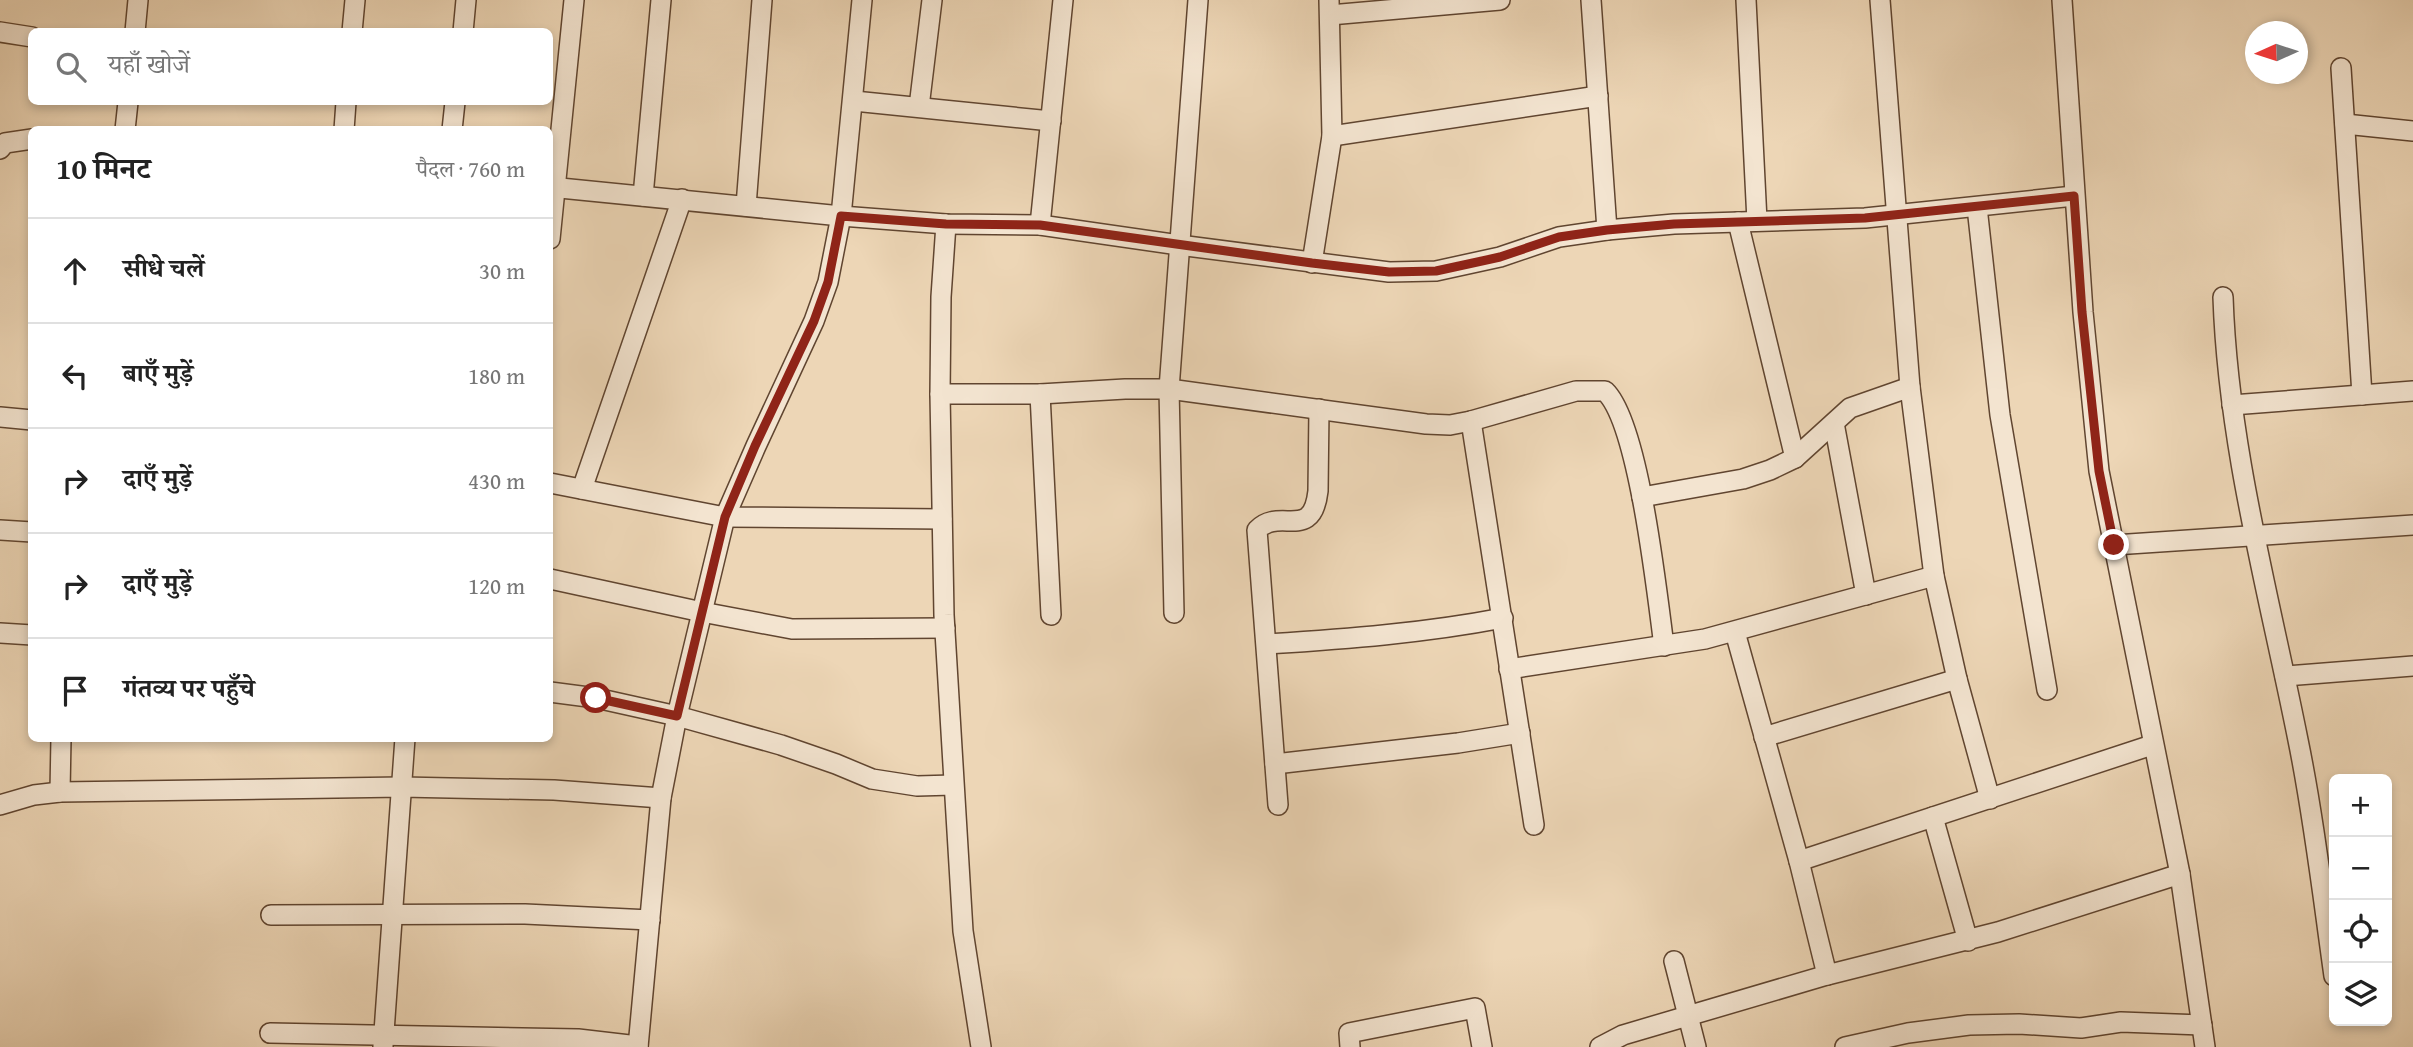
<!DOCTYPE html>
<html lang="hi">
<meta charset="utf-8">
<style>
:root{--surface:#fff;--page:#f2f2f2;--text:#222;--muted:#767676;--line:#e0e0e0}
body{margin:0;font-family:"Gentium Book Plus","Noto Serif Devanagari",serif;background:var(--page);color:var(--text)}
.controls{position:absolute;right:21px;bottom:21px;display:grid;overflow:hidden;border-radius:10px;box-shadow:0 4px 10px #0003}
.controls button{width:63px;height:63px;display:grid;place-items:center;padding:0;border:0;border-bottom:2px solid var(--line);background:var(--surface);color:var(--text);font:35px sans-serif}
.compass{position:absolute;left:2245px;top:21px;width:63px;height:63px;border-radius:50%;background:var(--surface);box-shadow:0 4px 10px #0003;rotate:267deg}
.stop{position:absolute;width:21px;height:21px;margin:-16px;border:5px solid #8f2418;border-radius:50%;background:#fff}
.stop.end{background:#8f2418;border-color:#fff;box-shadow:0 2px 7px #0008}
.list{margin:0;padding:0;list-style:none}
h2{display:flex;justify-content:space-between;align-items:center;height:91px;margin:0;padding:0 28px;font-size:30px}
h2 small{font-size:23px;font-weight:400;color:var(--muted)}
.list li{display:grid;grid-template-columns:46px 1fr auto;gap:21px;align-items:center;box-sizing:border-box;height:105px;padding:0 28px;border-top:2px solid var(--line)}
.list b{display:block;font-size:26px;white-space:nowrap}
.list em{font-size:23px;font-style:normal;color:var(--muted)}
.icon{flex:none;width:38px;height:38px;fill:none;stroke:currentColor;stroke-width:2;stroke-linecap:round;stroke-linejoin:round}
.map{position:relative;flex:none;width:2413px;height:1047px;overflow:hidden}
.search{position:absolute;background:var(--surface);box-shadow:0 4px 10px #0003;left:28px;top:28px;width:525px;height:77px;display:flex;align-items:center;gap:18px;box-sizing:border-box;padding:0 24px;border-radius:10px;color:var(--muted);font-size:26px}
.panel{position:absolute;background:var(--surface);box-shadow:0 4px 10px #0003;left:28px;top:126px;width:525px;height:616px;border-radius:10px}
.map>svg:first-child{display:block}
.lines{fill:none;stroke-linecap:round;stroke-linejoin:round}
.minor-casing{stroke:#604530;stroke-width:22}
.minor{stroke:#f3e4d0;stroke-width:19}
.route{stroke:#8f2418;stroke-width:9}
</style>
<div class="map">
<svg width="2413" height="1047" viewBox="0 0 2413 1047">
<rect width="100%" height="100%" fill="#edd6b6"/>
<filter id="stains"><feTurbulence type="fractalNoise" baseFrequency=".00286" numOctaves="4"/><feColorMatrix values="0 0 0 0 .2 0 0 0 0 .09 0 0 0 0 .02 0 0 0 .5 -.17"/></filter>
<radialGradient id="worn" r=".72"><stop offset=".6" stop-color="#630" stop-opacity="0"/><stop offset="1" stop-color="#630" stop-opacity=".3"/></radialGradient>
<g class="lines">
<g class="minor-casing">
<g id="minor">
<polyline points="1591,0 1607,230"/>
<polyline points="1746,0 1757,221"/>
<polyline points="1880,0 1910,387 1934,576 1957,679 1990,799"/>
<polyline points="2062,0 2083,312 2099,471 2180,874 2205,1047"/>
<polyline points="1330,15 1500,0"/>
<polyline points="0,32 32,37"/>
<polyline points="135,32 138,0"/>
<polyline points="352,32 355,0"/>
<polyline points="463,32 466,0"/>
<polyline points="2341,68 2362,395"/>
<polyline points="854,101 1051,121"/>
<polyline points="919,107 932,0"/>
<polyline points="2345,124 2413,131"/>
<polyline points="125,130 128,102"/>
<polyline points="344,130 346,102"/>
<polyline points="452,130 455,102"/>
<polyline points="1332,136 1598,96"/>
<polyline points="0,149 5,143 32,139"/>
<polyline points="550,187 841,216 946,224 1040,225 1179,245 1389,272 1436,271 1500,257 1559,237 1607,230 1674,224 1865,218 2074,196"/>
<polyline points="643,196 661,0"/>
<polyline points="746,206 762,0"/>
<polyline points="1977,207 2000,415 2047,690"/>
<polyline points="1738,222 1795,458"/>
<polyline points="946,224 941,297 940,394 944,615 963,931 981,1047"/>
<polyline points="1040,225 1063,0"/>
<polyline points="550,239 574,0"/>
<polyline points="1312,263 1332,136 1329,0"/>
<path d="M2223,297C2228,447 2269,594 2298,740C2314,818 2323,898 2334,976"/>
<path d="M940,394H1040L1125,389H1169L1426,424L1450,425L1471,421L1576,391H1605C1639,423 1657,594 1664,646"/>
<polyline points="1040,394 1051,615"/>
<polyline points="2232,405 2413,391"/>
<polyline points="0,417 32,420"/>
<polyline points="1471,421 1534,825"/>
<polyline points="1834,423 1866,595"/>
<polyline points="550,483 725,517 942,519"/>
<polyline points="582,489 682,199"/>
<polyline points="1642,497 1743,479 1770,470 1795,458 1850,408 1910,387"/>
<polyline points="0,530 32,532"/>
<polyline points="2114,545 2413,525"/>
<polyline points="550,579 702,612 792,629 945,628"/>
<polyline points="1174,613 1169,389 1198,0"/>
<polyline points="1735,632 1799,861 1827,975"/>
<polyline points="0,633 32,635"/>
<path d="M1267,644C1347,639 1425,633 1503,618"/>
<polyline points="1509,669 1705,639 1934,576"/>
<polyline points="2285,676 2413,666"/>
<polyline points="550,692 596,698 677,716 781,745 836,764 872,779 917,786 953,785"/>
<polyline points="1764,737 1957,679"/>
<polyline points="1275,764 1458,743 1520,733"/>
<polyline points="60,792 61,738"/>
<polyline points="0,805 34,795 60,792 402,787 554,790 661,798"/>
<path d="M1278,805L1257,530C1280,506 1312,543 1318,491L1319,409"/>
<polyline points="1933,817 1968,941"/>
<polyline points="1799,861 2152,745"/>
<polyline points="271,915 525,914 650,920"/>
<polyline points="1674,961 1696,1047"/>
<polyline points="270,1033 578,1039 638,1046"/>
<polyline points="383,1046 405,738"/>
<polyline points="638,1047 661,798 677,716 725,517 756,446 814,321 828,282 841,216 862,0"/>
<polyline points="1350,1047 1349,1033 1475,1008 1482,1047"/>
<polyline points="1600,1047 1623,1035 1827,975 1998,932 2180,874"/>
<polyline points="1845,1047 1908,1033 1969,1025 2019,1024 2081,1028 2121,1022 2202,1025"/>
</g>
</g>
<use href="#minor" class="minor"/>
</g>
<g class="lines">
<polyline class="route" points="596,698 677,716 725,517 755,446 814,321 828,282 841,216 946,224 1040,225 1312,263 1389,272 1436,271 1500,257 1559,237 1607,230 1674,224 1865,218 2074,196 2082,312 2099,471 2114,545"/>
</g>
<rect width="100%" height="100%" filter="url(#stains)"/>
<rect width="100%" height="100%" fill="url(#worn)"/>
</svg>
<div class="controls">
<button>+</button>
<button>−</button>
<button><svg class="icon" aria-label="locate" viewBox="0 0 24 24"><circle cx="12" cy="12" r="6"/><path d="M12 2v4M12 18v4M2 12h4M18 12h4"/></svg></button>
<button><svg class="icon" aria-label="layers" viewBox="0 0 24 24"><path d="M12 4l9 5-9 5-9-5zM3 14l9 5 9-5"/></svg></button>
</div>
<svg class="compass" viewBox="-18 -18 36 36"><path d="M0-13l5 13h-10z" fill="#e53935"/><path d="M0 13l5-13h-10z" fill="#767676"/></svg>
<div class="stop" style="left:596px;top:698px"></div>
<div class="stop end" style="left:2114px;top:545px"></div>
<div class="search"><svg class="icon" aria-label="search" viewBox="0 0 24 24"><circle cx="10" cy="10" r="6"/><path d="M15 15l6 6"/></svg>यहाँ खोजें</div>
<section class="panel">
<h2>10 मिनट<small>पैदल · 760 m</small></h2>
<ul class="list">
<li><svg class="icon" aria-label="ahead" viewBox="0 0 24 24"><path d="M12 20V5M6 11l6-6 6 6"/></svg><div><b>सीधे चलें</b></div><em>30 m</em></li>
<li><svg class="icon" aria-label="left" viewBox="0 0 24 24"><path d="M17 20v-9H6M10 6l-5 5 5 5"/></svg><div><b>बाएँ मुड़ें</b></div><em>180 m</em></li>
<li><svg class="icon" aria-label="right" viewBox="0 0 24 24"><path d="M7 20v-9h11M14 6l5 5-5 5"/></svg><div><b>दाएँ मुड़ें</b></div><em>430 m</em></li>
<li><svg class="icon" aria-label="right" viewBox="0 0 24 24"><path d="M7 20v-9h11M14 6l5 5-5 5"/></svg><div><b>दाएँ मुड़ें</b></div><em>120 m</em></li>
<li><svg class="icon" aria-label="arrive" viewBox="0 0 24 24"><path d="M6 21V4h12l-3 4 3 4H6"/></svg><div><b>गंतव्य पर पहुँचे</b></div></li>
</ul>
</section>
</div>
